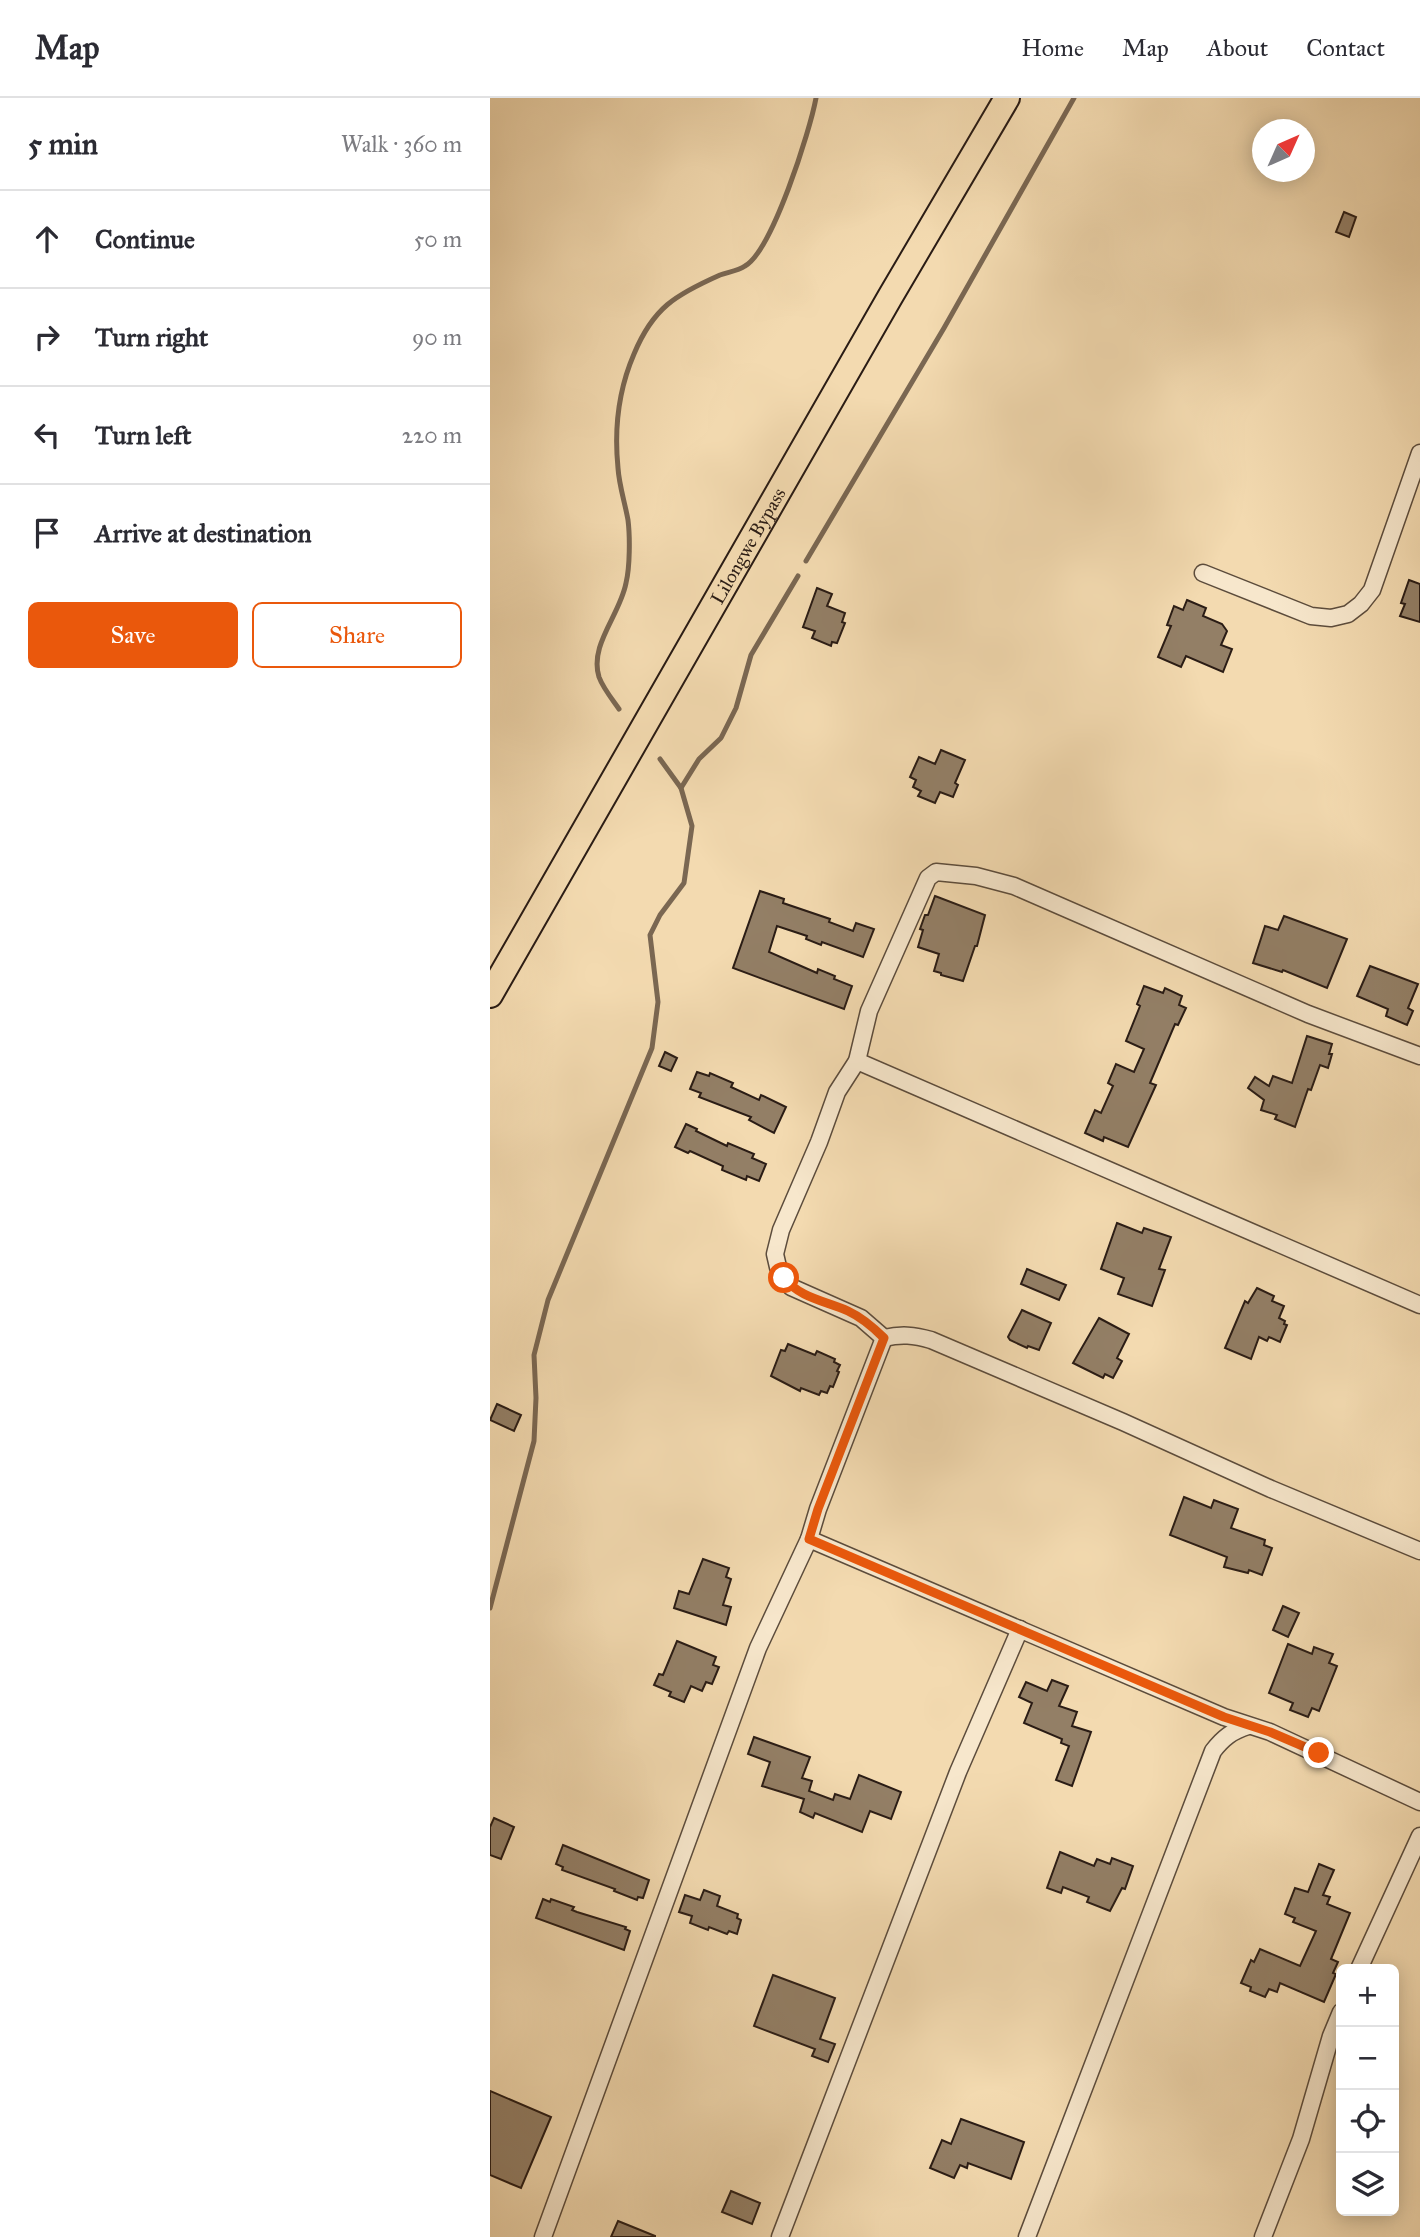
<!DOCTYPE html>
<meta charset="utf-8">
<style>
:root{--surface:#fff;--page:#f7f7f7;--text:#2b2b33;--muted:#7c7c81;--line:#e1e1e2;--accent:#ea580c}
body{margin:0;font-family:"IM FELL Great Primer",serif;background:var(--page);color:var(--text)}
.controls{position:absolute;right:21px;bottom:21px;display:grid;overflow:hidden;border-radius:10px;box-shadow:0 4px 18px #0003}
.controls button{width:63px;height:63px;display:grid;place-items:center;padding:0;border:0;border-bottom:2px solid var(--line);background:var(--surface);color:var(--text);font:35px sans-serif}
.compass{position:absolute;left:762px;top:21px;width:63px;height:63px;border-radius:50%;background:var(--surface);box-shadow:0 4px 18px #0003;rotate:45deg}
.stop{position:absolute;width:21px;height:21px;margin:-16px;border:5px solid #ea580c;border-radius:50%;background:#fff}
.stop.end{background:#ea580c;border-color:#fff;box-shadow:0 2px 7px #0008}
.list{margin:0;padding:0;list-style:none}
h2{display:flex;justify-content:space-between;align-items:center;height:91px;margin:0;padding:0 28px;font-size:30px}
h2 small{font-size:23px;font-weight:400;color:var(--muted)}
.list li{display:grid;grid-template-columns:46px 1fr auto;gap:21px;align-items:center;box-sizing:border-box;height:98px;padding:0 28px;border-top:2px solid var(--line)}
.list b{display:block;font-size:26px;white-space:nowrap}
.list em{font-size:23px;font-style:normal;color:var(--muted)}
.actions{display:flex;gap:14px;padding:21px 28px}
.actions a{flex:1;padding:16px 0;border:2px solid var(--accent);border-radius:10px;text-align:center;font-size:24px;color:var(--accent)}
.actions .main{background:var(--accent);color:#fff}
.icon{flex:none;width:38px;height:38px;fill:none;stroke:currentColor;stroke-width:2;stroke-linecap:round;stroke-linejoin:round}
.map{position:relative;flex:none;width:930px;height:2139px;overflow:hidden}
header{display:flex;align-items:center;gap:42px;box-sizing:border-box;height:98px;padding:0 35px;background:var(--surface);border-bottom:2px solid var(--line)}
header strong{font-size:33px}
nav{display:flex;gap:38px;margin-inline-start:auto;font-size:24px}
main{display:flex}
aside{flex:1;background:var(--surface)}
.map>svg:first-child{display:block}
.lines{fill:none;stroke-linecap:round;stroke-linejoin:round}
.stream{stroke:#7a6752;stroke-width:5}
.building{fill:#937f66;stroke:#2a1c15;stroke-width:2}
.street-casing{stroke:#5c4c3c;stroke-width:19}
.primary-casing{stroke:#2a1c15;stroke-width:28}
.street{stroke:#f7e7cc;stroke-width:16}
.primary{stroke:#f3dab0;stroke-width:24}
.route{stroke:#ea580c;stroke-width:9}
.labels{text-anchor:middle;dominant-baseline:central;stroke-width:6;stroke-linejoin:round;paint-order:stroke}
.street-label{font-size:19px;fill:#2a1c15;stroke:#f7e7cc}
</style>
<header>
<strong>Map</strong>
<nav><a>Home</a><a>Map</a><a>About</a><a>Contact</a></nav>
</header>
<main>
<aside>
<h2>5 min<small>Walk · 360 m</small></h2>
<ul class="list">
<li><svg class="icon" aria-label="ahead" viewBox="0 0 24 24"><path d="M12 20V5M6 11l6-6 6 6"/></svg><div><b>Continue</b></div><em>50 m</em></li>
<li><svg class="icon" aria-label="right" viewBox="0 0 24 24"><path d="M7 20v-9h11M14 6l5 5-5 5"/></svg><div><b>Turn right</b></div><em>90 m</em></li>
<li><svg class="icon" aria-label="left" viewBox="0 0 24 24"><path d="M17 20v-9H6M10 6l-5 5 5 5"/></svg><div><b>Turn left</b></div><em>220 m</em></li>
<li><svg class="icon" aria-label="arrive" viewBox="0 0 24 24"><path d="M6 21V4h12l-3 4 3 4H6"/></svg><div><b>Arrive at destination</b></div></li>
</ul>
<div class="actions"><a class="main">Save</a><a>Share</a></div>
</aside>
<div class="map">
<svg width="930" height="2139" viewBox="0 0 930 2139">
<rect width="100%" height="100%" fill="#f3dab0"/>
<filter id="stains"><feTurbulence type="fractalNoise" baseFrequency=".00286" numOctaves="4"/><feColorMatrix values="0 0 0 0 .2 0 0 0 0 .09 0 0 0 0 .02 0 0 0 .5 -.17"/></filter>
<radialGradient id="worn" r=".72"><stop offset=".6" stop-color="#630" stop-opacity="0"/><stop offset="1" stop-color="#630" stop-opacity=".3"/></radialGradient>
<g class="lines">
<g class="stream">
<polyline points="316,463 454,230 584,0"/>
<path d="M129,611C122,601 113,590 109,579C99,547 130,517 136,485C140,469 140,438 138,422C135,405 129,387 128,370C124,330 128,293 144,256C163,210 185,197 230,177C238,174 248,173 255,168C282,153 320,33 326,0"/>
<polyline points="191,690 209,661 231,640 246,610 261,557 308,478"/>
<polyline points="0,1510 44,1343 46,1300 44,1257 58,1202 162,950 168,904 160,837 170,817 194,785 202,728 191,690 170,661"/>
</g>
</g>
<g class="building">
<polygon points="854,114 866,119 859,139 846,134"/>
<polygon points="919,482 930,486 930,524 910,518 915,506 911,505"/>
<polygon points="327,490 342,496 337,508 355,515 352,524 355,525 347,545 342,544 341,548 322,540 325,533 313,529"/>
<polygon points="697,502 716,510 713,518 732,526 737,533 731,547 742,551 733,574 696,558 691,569 668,559 681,528 677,527 684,508 693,512"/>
<polygon points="451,652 475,662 465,685 468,687 463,699 450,694 445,705 428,698 431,693 423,689 426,682 420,679 429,659 445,666"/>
<polygon points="270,793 294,801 293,805 340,821 339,824 363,833 366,825 384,831 373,859 332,844 331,847 316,841 317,838 287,828 279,854 327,875 328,871 345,878 344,881 362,888 354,911 243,870"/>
<polygon points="445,798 495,817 487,848 485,848 473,883 451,877 451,875 444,873 449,856 428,849 433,832 430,831 435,817 438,817"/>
<polygon points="794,818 857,841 837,890 793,872 792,874 763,865 775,828 788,832"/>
<polygon points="880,868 928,886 918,910 923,913 917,927 896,918 898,911 867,898"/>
<polygon points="654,888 673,895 675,890 692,898 689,907 696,910 688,927 685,926 660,985 666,987 638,1049 614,1039 613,1043 595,1035 605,1012 611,1015 623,988 618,985 626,966 644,974 654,951 636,943 650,908 647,906"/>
<polygon points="817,938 842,946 839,956 842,956 838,970 830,967 821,992 818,991 805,1029 785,1021 787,1017 771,1012 774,1002 758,990 765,979 779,988 783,978 802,985"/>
<polygon points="175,954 187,960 181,973 169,968"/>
<polygon points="207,974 219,978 220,975 243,985 241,989 269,1002 271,997 296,1009 284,1035 259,1022 261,1019 209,999 211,995 200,991"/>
<polygon points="196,1026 207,1031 206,1033 237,1048 238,1045 264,1056 262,1060 276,1066 269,1083 257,1078 256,1082 232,1072 233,1068 200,1053 198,1055 185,1049"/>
<polygon points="627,1125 652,1135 654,1130 681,1139 669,1171 675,1172 662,1208 628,1196 634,1180 611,1171"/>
<polygon points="537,1171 576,1187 569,1202 531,1186"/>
<polygon points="767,1190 784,1198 782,1203 794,1208 789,1220 795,1223 794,1226 797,1227 790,1244 779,1239 777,1243 769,1239 761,1261 735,1250 755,1203 758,1205"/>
<polygon points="532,1212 561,1225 549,1252 538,1248 537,1250 520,1242 518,1239"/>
<polygon points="609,1220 639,1236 627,1260 632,1263 623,1280 615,1276 613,1280 583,1265"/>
<polygon points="298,1246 325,1257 327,1253 345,1261 344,1264 350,1267 347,1273 349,1274 343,1289 340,1288 337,1295 331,1293 329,1297 311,1290 310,1293 281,1278 291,1252 295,1253"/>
<polygon points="7,1306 31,1317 24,1333 0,1322"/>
<polygon points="694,1399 721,1410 724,1402 748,1411 741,1430 775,1442 774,1447 782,1450 772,1477 759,1472 758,1475 734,1469 737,1459 680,1437"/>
<polygon points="213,1461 239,1470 236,1479 241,1481 233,1507 241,1509 236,1527 184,1510 189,1493 199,1496"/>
<polygon points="793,1508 809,1515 798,1539 783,1532"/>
<polygon points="187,1543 226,1559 223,1567 229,1569 222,1586 216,1584 212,1593 201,1588 194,1604 179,1598 181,1594 164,1587 169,1576 173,1577"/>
<polygon points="798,1546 822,1556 824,1549 843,1556 839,1565 847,1568 829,1613 822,1610 818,1619 800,1612 803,1605 779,1595"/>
<polygon points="562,1582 578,1588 569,1608 587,1614 582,1628 601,1634 582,1688 566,1682 579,1648 571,1645 572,1641 534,1625 542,1605 529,1599 536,1584 557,1593"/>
<polygon points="264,1639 320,1659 312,1680 322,1683 319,1693 343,1702 345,1696 360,1701 369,1677 411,1694 401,1721 380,1713 372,1734 325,1715 323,1720 310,1714 314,1701 272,1688 280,1664 258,1656"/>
<polygon points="4,1720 24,1729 11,1761 0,1757 0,1729"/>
<polygon points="73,1747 159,1782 153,1800 148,1799 147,1802 124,1793 125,1791 72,1772 73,1769 66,1766"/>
<polygon points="570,1754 604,1768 607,1761 620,1766 622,1760 643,1768 635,1791 632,1790 620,1813 597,1804 599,1799 573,1789 571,1795 557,1790"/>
<polygon points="829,1766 844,1772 833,1797 840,1799 837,1806 860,1815 841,1861 848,1864 843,1875 846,1876 834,1904 790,1885 787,1894 779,1891 775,1899 760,1893 761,1889 751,1885 761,1862 764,1864 770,1851 810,1868 826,1833 803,1824 805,1820 795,1816 805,1790 818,1794"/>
<polygon points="214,1792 230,1798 227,1808 248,1816 247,1820 251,1822 247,1836 239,1833 237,1836 219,1829 218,1832 200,1825 202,1818 189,1814 195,1797 210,1802"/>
<polygon points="53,1801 60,1804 61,1801 84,1809 82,1812 87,1814 136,1829 135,1831 140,1833 134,1852 46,1820"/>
<polygon points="283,1877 345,1900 330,1941 345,1946 338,1964 322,1958 325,1951 264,1928"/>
<polygon points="0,1993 61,2019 31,2090 0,2077"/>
<polygon points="471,2021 534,2044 521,2081 478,2065 477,2070 470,2067 464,2080 440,2070 452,2042 461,2046"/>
<polygon points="241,2093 270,2105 262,2126 232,2114"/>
<polygon points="128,2123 165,2138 165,2139 121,2139"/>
</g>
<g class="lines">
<g class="street-casing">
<g id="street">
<polyline points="713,475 821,518 841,520 858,516 871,506 882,492 930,355"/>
<polyline points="367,963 930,1207"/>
<polyline points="394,1240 371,1220 301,1189 288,1169 285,1156 291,1132 329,1044 347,994 367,963 379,913 438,780 446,774 486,778 524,788 818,916 930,958"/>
<path d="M394,1240C411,1236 424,1237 441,1242L633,1324L781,1391L930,1453"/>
<polyline points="319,1441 734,1619 780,1634 930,1704"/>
<polyline points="869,1871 930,1738"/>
<polyline points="53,2139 268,1550 319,1441 328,1411 394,1240"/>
<polyline points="290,2139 468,1674 530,1531"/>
<path d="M537,2139L723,1653C733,1640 742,1633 758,1628"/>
<polyline points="773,2139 811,2041 841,1938 851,1914"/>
</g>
</g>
<g class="primary-casing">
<g id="primary">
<path id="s1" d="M0,897L400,199L517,0"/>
</g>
</g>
<use href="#street" class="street"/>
<use href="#primary" class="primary"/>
</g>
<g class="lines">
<path class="route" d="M294,1180C310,1200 336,1203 358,1213C373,1220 383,1229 394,1240L328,1411L319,1441L734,1619L780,1634L829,1655"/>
</g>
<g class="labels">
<g class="street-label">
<text stroke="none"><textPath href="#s1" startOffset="518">Lilongwe Bypass</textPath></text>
</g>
</g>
<rect width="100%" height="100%" filter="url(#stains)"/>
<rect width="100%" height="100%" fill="url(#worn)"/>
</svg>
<div class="controls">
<button>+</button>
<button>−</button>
<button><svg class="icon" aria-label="locate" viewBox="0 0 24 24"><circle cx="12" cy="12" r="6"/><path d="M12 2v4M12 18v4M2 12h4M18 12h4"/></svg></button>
<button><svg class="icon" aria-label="layers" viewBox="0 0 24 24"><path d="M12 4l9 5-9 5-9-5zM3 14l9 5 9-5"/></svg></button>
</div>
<svg class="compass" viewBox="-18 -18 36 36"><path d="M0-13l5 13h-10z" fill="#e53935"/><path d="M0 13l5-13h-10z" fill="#7c7c81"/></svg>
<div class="stop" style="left:294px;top:1180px"></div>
<div class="stop end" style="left:829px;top:1655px"></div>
</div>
</main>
